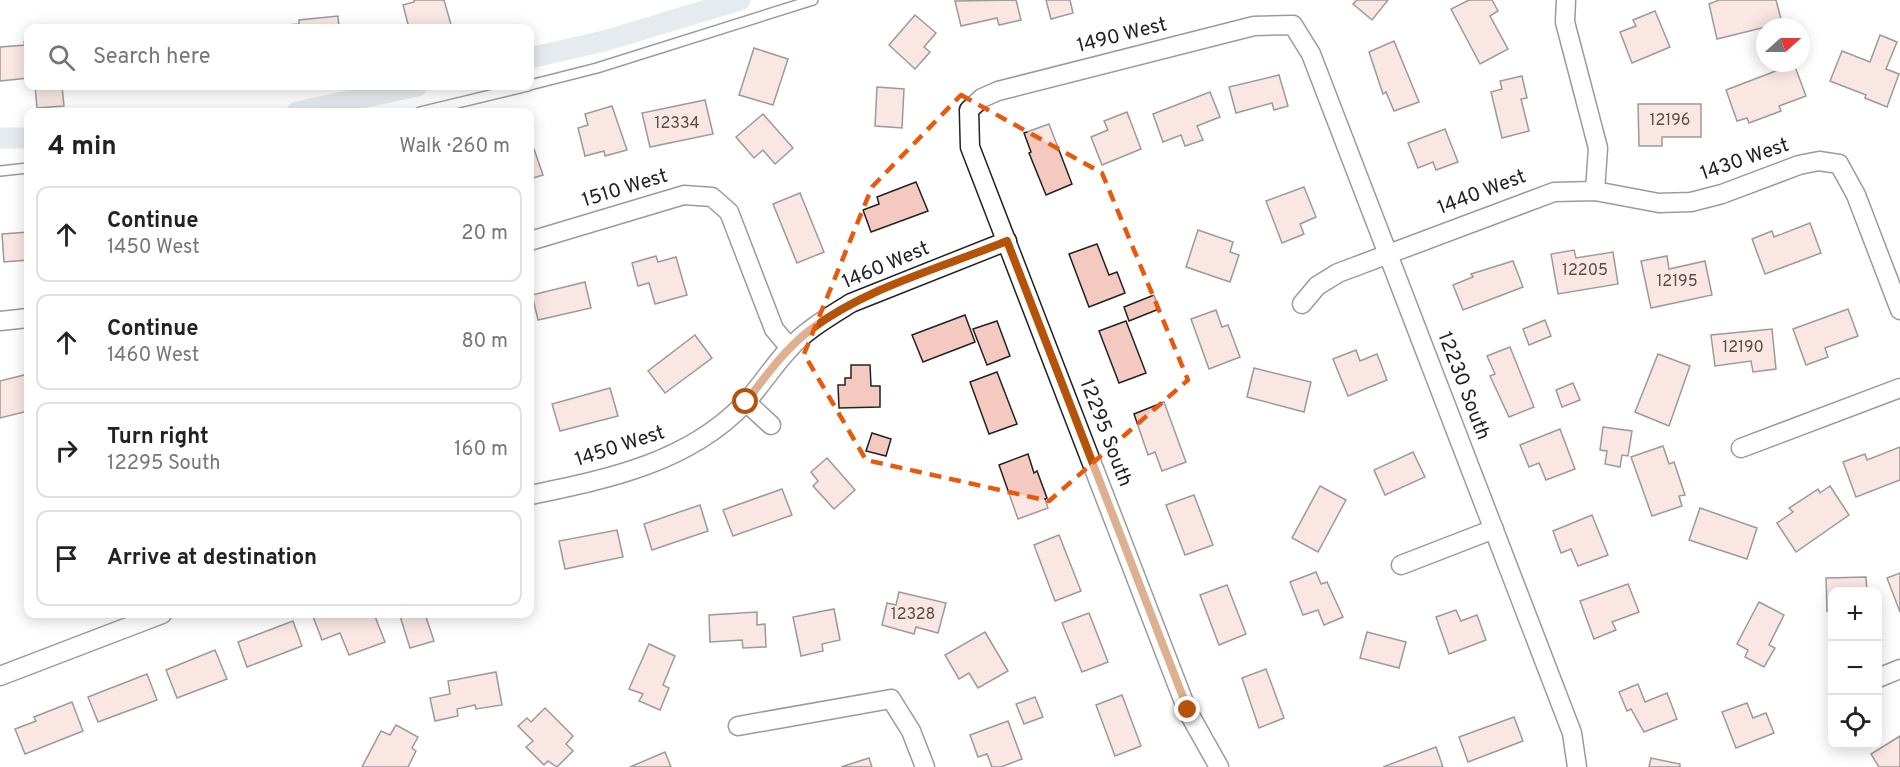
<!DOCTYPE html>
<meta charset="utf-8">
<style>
:root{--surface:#fff;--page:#f2f2f2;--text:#222;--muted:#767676;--line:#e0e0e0}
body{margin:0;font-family:Overpass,sans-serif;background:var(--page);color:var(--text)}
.controls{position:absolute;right:18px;bottom:18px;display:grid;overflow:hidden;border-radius:12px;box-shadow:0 3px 15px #0003}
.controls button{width:54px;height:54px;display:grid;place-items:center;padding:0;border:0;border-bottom:2px solid var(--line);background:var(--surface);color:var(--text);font:30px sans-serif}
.compass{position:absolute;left:1756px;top:18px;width:54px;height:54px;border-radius:50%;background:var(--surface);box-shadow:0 3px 15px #0003;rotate:69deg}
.stop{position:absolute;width:18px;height:18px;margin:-14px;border:4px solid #b45309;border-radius:50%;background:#fff}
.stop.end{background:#b45309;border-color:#fff;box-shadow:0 2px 6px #0008}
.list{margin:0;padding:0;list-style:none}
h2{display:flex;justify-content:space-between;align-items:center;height:78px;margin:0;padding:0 24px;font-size:26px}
h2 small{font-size:20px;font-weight:400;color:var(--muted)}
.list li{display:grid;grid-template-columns:39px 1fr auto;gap:18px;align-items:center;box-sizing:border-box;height:96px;margin:0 12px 12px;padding:0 12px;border:2px solid var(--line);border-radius:12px}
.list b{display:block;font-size:22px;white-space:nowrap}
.list p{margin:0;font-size:20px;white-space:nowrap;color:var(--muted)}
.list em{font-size:20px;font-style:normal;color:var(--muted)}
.icon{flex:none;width:33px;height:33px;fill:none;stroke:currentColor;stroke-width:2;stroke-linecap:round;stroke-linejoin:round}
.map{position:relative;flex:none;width:1900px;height:767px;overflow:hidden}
.search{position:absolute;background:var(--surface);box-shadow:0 3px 15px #0003;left:24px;top:24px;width:510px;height:66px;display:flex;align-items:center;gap:15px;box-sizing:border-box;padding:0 21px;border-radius:12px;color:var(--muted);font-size:22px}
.panel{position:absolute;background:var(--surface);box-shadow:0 3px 15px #0003;left:24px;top:108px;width:510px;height:510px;border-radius:12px}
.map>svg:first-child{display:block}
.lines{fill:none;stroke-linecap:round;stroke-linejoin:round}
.canal{stroke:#c7d3dd;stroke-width:21}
.building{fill:#f3c9c0;stroke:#222;stroke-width:1.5}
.service-casing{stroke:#222;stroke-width:12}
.minor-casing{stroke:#222;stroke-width:21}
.service{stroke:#fff;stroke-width:9}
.minor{stroke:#fff;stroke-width:18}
.route{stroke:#b45309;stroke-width:8}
.marked{fill:none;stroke:#e8590c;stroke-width:4.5;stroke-dasharray:12 8;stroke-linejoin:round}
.labels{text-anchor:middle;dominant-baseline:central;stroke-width:4.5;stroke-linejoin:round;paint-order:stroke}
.number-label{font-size:16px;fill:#564c4a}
.street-label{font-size:20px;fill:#222;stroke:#fff}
</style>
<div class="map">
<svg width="1900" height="767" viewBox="0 0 1900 767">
<rect width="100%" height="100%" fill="#fff"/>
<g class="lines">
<g class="canal">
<polyline points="530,58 604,41 740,0"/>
<polyline points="297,112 417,86"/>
<polyline points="0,138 28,138"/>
</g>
</g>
<g class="building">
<polygon points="414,0 444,0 452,28 409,28 403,5 414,2"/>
<polygon points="1016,0 1021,20 999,25 997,18 961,26 955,1"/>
<polygon points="1046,0 1070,0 1073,13 1051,19"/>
<polygon points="1357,0 1388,0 1372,20 1353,4"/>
<polygon points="1469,0 1492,0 1498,11 1490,16 1508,49 1480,64 1451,9"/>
<polygon points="1719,0 1776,0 1782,23 1717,39 1709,4"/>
<polygon points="1655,11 1670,47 1632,63 1620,32 1636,26 1633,20"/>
<polygon points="915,15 936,33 924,47 930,52 915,69 889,45"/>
<polygon points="338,16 339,28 275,28 275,26 299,24 299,20"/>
<polygon points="1880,35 1897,42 1886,69 1899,74 1887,107 1865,98 1866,95 1830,81 1842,51 1870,62"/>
<polygon points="1394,41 1419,102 1394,111 1386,92 1383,94 1369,52"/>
<polygon points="24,42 28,42 28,78 0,81 0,47 25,45"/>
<polygon points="754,48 788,59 773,105 739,95"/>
<polygon points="1794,64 1806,96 1779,106 1781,111 1749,123 1747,118 1737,121 1726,90"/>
<polygon points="1279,75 1288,106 1274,110 1272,103 1236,113 1229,87"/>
<polygon points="1522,76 1527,98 1521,99 1529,131 1502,138 1491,92 1502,89 1500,81"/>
<polygon points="35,86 62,86 64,106 37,108"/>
<polygon points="877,87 904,89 902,128 875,126"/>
<polygon points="1210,92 1220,117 1197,126 1203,140 1185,146 1181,135 1163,142 1153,114"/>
<polygon points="705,100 713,134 650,147 642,113"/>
<polygon points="1638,104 1701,104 1701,137 1662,137 1662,146 1639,146"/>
<polygon points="612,106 627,150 605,156 604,151 585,156 578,128 588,125 585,114"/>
<polygon points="1127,112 1141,149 1102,165 1091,137 1108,130 1104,121"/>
<polygon points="763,114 793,148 775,164 763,150 754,158 736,137"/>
<polygon points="1049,124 1072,184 1046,195 1029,153 1031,152 1024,133"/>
<polygon points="1445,129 1458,162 1436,170 1433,162 1418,168 1408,143"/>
<polygon points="534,149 543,175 530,179 530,151"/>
<polygon points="916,182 928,211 871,232 863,210 879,204 877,197"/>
<polygon points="1304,187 1316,217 1300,224 1304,234 1282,243 1266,201"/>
<polygon points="800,193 824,252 797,263 773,204"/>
<polygon points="1810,223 1821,253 1765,274 1752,239 1772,231 1774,237"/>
<polygon points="1198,230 1233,242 1230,252 1239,255 1230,282 1186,267"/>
<polygon points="28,232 28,260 4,262 2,234"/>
<polygon points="1097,244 1109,275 1117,272 1125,293 1089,307 1069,254"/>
<polygon points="1574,250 1576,258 1613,252 1618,284 1558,294 1551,254"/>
<polygon points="656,256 658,262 676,257 687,295 655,304 649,283 638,286 632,263"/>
<polygon points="1667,256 1669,269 1705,261 1712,295 1651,308 1641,261"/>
<polygon points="1513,261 1523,287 1463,310 1453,285 1473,277 1471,274"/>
<polygon points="585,282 591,308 538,320 532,295"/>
<polygon points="1154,295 1159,309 1129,321 1124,307"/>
<polygon points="1848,309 1858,336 1825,348 1828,357 1806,365 1793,329"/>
<polygon points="1216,310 1222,327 1228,325 1240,357 1209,369 1191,319"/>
<polygon points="965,315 975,342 923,362 912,335"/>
<polygon points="1545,320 1551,336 1529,345 1523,329"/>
<polygon points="997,321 1010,356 987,365 973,329"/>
<polygon points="1126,321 1146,373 1119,383 1099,331"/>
<polygon points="1772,329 1776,369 1753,372 1751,361 1715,366 1711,335"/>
<polygon points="695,335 712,358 665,393 648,371"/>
<polygon points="1510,347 1534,407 1509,417 1490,376 1495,374 1487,356"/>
<polygon points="1356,350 1360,361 1377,354 1387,380 1348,396 1333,359"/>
<polygon points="1658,354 1690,366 1669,426 1635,412"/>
<polygon points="851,365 870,365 871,386 880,386 880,407 839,408 838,385 845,385 845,378 851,378"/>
<polygon points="1254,368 1311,382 1304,412 1247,397"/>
<polygon points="997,372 1017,424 989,434 970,382"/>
<polygon points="28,374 28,411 0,418 0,381"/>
<polygon points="1573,383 1580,400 1562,407 1556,390"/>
<polygon points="610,388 618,416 560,431 552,404"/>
<polygon points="1164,402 1186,462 1162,471 1155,452 1148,455 1134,414"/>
<polygon points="1603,427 1632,431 1628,456 1622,455 1620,467 1605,464 1607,451 1600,450"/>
<polygon points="1560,429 1575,469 1546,480 1539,463 1529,467 1520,445"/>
<polygon points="872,433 891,439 886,456 866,451"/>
<polygon points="1663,446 1669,464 1674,462 1685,495 1679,496 1682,506 1652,516 1631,457"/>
<polygon points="1900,447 1900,480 1856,497 1843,462 1865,454 1867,460"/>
<polygon points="1413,452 1425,477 1385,495 1374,470"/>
<polygon points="1028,454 1034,473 1037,471 1047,498 1045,499 1048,508 1018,519 999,465"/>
<polygon points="827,458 855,490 834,509 813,486 818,481 811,472"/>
<polygon points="1320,486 1346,500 1318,552 1292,538"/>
<polygon points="1830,486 1849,515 1796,552 1777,523 1793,512 1789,508 1818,489 1820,493"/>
<polygon points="782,489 792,515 733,536 723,510"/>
<polygon points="1194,495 1213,545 1185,555 1166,505"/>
<polygon points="700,505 708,531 652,550 644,524"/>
<polygon points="1700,508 1757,528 1747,559 1689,540"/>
<polygon points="1592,515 1608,555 1578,566 1571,549 1561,553 1553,531"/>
<polygon points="617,530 623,557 565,569 559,541"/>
<polygon points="1059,535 1081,591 1055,601 1034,545"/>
<polygon points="1316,572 1321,584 1327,582 1343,617 1324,625 1318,610 1303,615 1290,582"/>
<polygon points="1900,573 1900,612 1887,578"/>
<polygon points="1866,577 1867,592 1832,592 1832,611 1827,611 1826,578"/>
<polygon points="1628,584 1639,612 1612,622 1616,630 1594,639 1580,601"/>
<polygon points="1227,585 1246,634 1219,645 1200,595"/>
<polygon points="899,592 946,603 938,633 916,627 914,634 882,625 887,603 896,605"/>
<polygon points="1759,602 1784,615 1769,645 1775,648 1764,667 1745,657 1748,650 1737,644"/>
<polygon points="834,609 840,640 822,644 823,651 801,656 793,617"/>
<polygon points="1456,610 1461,621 1477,615 1486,640 1449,654 1436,617"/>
<polygon points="757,612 757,625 765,624 766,647 743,648 742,640 710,642 709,615"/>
<polygon points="1089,613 1108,662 1082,672 1062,623"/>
<polygon points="312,614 374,614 385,642 349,655 340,633 322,640"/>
<polygon points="408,614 425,614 434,641 410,648 400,616"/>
<polygon points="293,621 302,646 247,667 238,642"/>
<polygon points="985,632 1008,671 978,688 969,673 959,679 945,655"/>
<polygon points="1367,632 1406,642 1399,668 1360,658"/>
<polygon points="649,644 675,656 663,685 669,688 660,710 639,701 643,694 629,689"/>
<polygon points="215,650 227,679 177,698 166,670"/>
<polygon points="1266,669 1284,718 1259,728 1242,678"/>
<polygon points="496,672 502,705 476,709 475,705 457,709 458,716 435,721 430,698 450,694 448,681"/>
<polygon points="147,674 157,700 98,722 88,697"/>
<polygon points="1638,684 1645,702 1667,693 1677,719 1644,732 1631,709 1627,711 1619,692"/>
<polygon points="1122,695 1141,746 1115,756 1096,705"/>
<polygon points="1035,697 1043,717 1024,724 1016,704"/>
<polygon points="72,702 83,731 25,754 15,729 36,721 34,717"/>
<polygon points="1747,703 1753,718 1766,713 1774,733 1736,748 1722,712"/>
<polygon points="545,708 573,736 566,744 573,751 557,767 548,761 544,765 526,747 533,741 518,726 527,718 531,722"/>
<polygon points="1514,717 1523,741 1468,762 1459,737"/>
<polygon points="1008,721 1022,759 1001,767 992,767 987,754 978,757 970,735"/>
<polygon points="396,725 418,737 412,748 416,751 408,767 362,767 381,731 390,735"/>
<polygon points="1900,736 1900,767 1879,767 1871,754"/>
<polygon points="1436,747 1443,767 1383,767"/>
<polygon points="665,752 671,767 630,767"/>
<polygon points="869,758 872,767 841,767"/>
<polygon points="1651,758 1680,764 1680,767 1649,767"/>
</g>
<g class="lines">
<g class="service-casing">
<g id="service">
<polyline points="530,85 597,68 813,0"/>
<polyline points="420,112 528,86"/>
<polyline points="0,171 28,168"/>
</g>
</g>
<g class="minor-casing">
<g id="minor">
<polyline points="1566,0 1565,22 1598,148 1595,191"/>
<polyline points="530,241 684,195 712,197 729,212 774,329 790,348"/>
<polyline points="1302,304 1317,286 1338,273 1554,192 1595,191 1659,203 1691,202 1722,194 1799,165 1819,161 1839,164 1856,195 1900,310"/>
<polyline points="0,321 28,318"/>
<polyline points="746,402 771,425"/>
<polyline points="1741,448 1900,388"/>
<path d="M530,495C608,479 688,463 745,403C761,386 773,366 789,349C806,330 829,317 851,303L1007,241"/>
<polyline points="1401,565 1494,529"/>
<polyline points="0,676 162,614"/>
<polyline points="1878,678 1900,669"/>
<polyline points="738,726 891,699 911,731 925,767"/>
<polyline points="1219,767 1187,710 970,147 969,110 982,98 998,91 1254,26 1293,25 1311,54 1572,733 1577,767"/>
</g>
</g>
<use href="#service" class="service"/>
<use href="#minor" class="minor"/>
</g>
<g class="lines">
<path class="route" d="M746,402C765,377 784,350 810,330C867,287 941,268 1007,241L1188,710"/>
</g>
<path d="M0 0H1900V767H0ZM961,95L1102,173L1188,380L1049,501L866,460L804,354L872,187Z" fill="#fff" fill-opacity=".55" fill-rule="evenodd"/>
<path class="marked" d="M961,95L1102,173L1188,380L1049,501L866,460L804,354L872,187Z"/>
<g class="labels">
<g class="number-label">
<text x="1670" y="121">12196</text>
<text x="677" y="124">12334</text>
<text x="1585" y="271">12205</text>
<text x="1677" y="282">12195</text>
<text x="1743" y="348">12190</text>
<text x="913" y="615">12328</text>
</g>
<g class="street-label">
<text transform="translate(1122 36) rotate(-14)">1490 West</text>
<text transform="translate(1745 160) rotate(-19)">1430 West</text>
<text transform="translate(625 189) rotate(-17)">1510 West</text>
<text transform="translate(1482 193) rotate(-21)">1440 West</text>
<text transform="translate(886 266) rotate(-23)">1460 West</text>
<text transform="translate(1463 386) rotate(69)">12230 South</text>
<text transform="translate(1105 433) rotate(69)">12295 South</text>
<text transform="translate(620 447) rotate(-18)">1450 West</text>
</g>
</g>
</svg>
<div class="controls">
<button>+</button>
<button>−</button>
<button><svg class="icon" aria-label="locate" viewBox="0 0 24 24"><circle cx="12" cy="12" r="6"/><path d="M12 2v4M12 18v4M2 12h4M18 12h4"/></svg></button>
</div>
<svg class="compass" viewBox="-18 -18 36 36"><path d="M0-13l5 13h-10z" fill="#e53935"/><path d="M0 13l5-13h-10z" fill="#767676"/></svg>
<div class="stop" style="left:746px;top:402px"></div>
<div class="stop end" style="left:1188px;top:710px"></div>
<div class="search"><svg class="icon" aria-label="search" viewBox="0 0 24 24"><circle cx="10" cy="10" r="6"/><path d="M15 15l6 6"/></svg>Search here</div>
<section class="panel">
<h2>4 min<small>Walk · 260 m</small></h2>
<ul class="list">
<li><svg class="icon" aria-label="ahead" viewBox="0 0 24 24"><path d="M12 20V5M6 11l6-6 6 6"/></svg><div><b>Continue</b><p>1450 West</p></div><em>20 m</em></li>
<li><svg class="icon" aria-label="ahead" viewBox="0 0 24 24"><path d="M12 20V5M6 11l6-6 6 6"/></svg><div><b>Continue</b><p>1460 West</p></div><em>80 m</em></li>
<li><svg class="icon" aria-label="right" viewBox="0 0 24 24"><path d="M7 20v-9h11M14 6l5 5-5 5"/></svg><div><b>Turn right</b><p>12295 South</p></div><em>160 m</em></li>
<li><svg class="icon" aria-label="arrive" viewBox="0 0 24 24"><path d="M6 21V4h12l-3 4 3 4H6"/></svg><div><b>Arrive at destination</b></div></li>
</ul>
</section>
</div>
